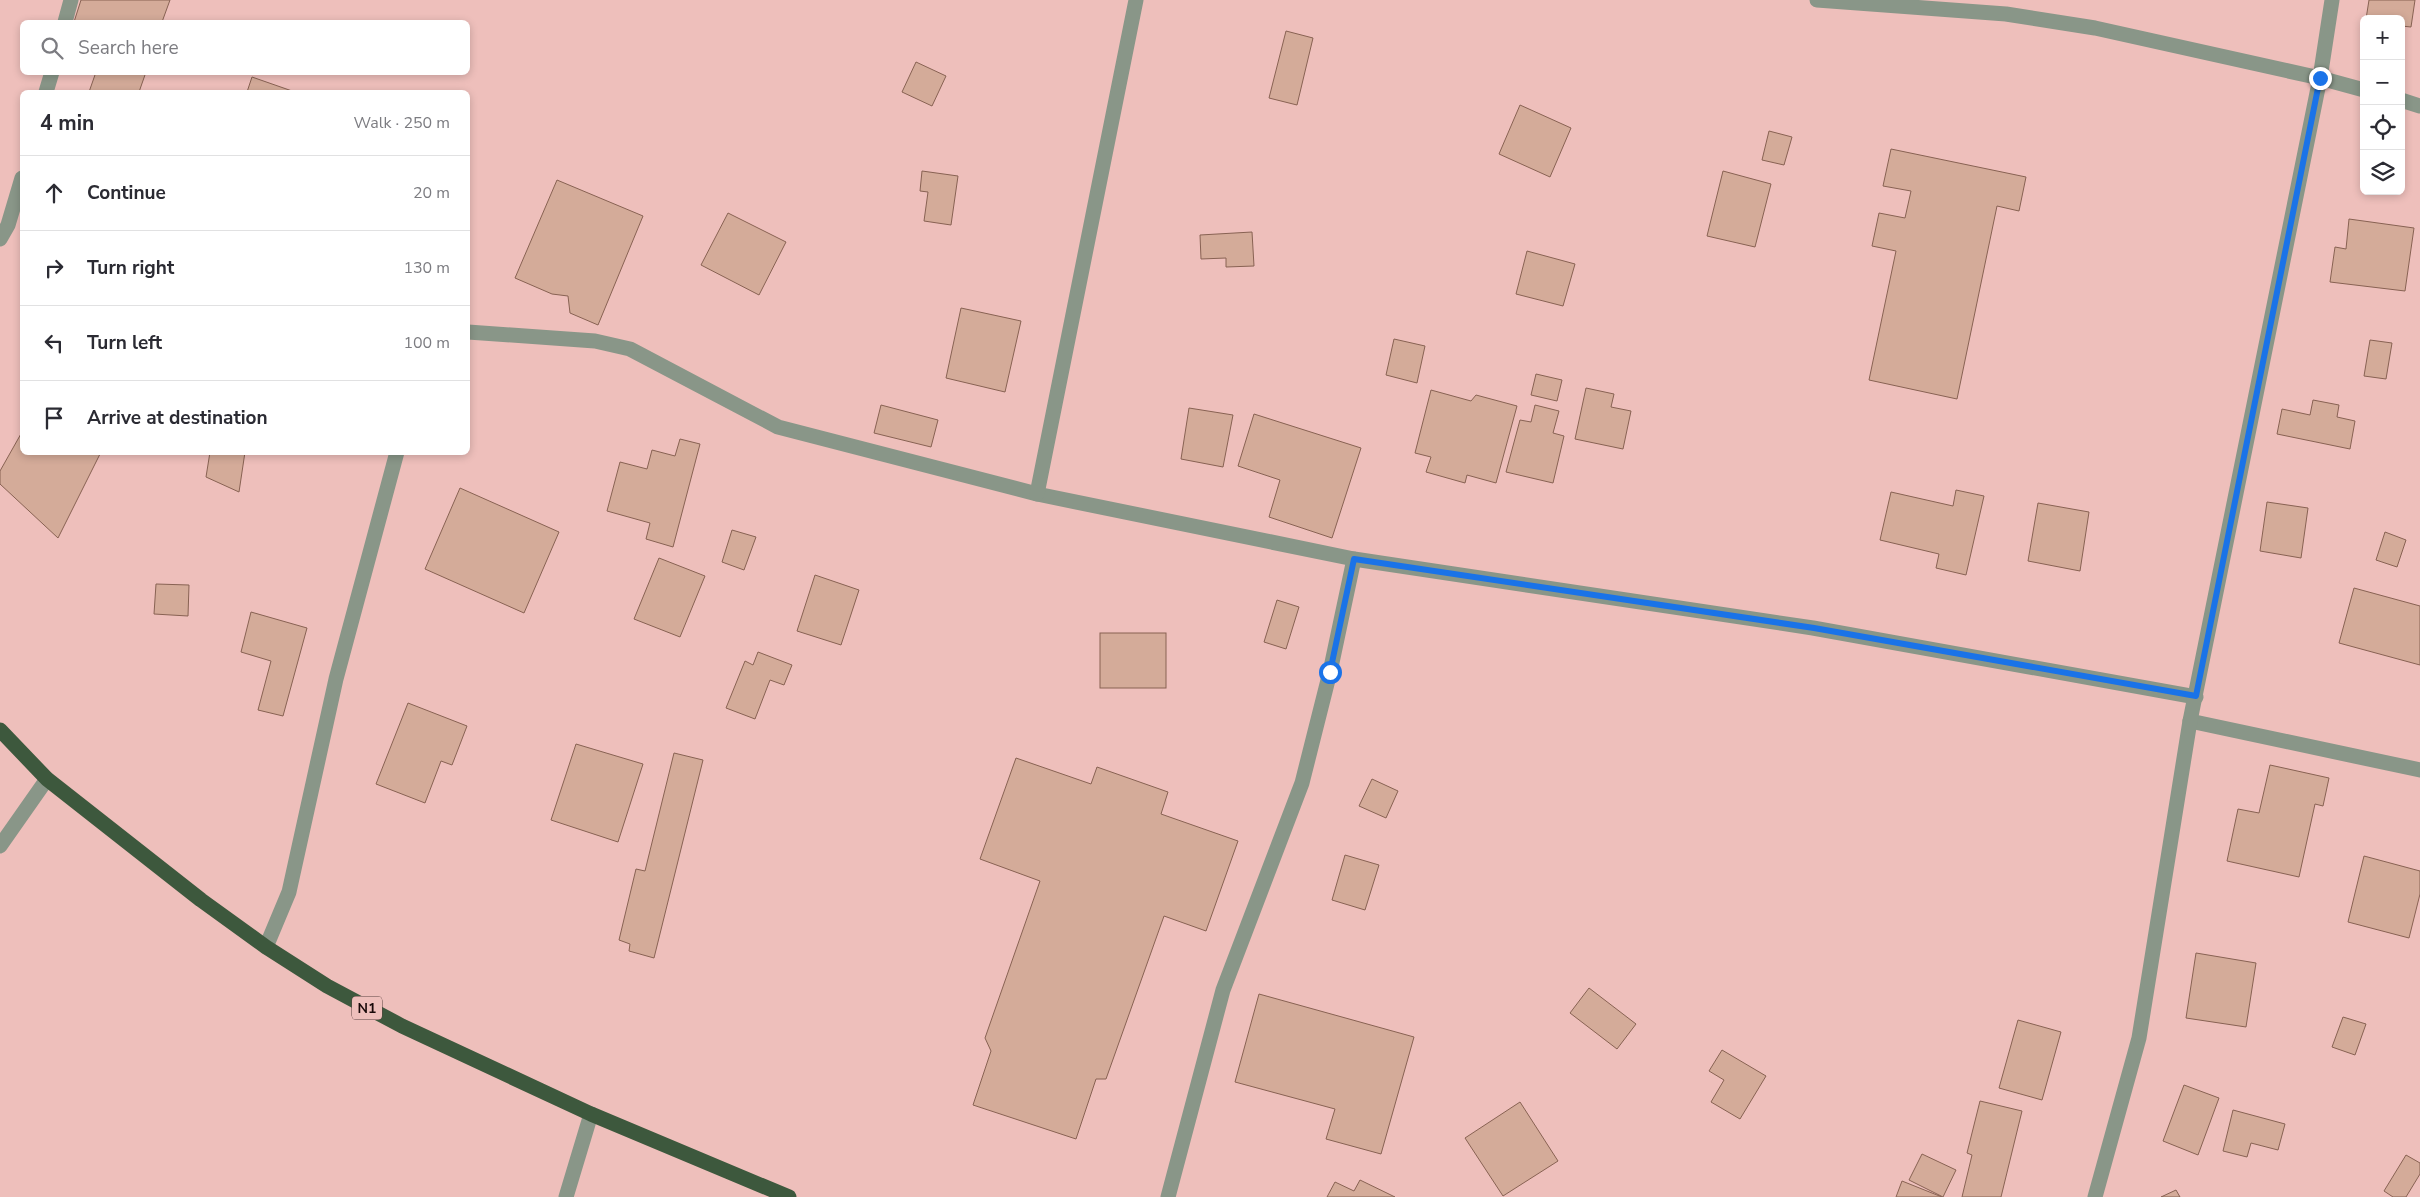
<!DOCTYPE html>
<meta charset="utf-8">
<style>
:root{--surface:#fff;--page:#f7f7f7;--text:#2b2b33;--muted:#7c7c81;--line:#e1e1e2}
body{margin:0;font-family:"Nunito Sans",sans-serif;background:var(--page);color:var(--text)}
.controls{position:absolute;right:15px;top:15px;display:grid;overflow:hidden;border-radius:8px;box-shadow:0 2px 8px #0003}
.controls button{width:45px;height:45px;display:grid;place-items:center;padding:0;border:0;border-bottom:1px solid var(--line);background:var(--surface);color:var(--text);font:25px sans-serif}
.stop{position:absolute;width:15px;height:15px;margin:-11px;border:4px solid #1a73e8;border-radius:50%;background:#fff}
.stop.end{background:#1a73e8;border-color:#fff;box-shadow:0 1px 5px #0008}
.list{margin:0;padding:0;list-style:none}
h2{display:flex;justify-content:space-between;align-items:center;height:65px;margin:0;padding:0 20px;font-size:21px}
h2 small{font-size:16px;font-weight:400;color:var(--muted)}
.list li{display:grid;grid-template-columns:32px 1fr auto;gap:15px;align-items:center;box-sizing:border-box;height:75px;padding:0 20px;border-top:1px solid var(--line)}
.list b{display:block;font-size:19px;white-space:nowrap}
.list em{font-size:16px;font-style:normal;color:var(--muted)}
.icon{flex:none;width:28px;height:28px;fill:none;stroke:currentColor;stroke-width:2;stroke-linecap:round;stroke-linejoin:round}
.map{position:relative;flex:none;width:2420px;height:1197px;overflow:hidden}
.search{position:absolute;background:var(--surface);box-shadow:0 2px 8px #0003;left:20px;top:20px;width:450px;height:55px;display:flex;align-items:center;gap:12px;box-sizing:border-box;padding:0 18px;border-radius:8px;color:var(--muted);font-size:19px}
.panel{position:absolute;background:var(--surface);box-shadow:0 2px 8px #0003;left:20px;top:90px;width:450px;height:365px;border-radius:8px}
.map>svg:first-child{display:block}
.building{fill:#d4ab99;stroke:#886253}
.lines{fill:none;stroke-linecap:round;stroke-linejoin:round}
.minor{stroke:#899688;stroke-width:15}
.highway{stroke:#3d583d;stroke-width:15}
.route{stroke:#1a73e8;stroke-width:6}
.labels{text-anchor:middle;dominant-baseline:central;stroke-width:4;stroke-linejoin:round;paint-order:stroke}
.shield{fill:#eebfbb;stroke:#59403e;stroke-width:1}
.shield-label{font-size:14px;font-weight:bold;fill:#190909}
</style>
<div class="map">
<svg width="2420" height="1197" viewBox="0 0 2420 1197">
<rect width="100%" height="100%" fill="#eebfbb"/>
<g class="building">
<polygon points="81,0 170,0 162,22 74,22"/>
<polygon points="2369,0 2415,0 2411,27 2401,26 2401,19 2366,19"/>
<polygon points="1286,31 1313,38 1297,105 1269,98"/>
<polygon points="916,62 946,76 932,106 902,92"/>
<polygon points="96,72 146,72 139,92 89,92"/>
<polygon points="252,77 295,92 247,92"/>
<polygon points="1520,105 1571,128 1550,177 1499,154"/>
<polygon points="1769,131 1792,137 1784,165 1762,160"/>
<polygon points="1891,149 2026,177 2019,211 1997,206 1957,399 1869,380 1896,251 1872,246 1879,213 1905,218 1911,191 1883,186"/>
<polygon points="922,171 958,176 951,225 924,221 928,192 920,191"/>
<polygon points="1723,171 1771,184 1755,247 1707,236"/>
<polygon points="557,180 643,216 598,325 570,313 568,296 552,294 515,278"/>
<polygon points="728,213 786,242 759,295 701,265"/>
<polygon points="2349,219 2414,228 2405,291 2330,282 2335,247 2346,249"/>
<polygon points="1252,232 1254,266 1226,267 1226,258 1201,259 1200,235"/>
<polygon points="1527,251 1575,264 1563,306 1516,294"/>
<polygon points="961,308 1021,321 1005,392 946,378"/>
<polygon points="1394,339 1425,346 1417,383 1386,375"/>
<polygon points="2370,340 2392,343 2386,379 2364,376"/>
<polygon points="1536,374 1562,380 1557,401 1531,395"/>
<polygon points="1586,388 1614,394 1611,407 1631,411 1623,449 1575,439"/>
<polygon points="1431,390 1471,401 1476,395 1517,406 1496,483 1467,475 1465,483 1426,472 1431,457 1415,453"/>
<polygon points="2313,400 2339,405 2337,417 2355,421 2350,449 2277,434 2282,409 2310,415"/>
<polygon points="881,405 938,420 931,447 874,433"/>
<polygon points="1535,405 1559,411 1553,433 1564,436 1553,483 1506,472 1520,420 1531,422"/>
<polygon points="1189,408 1233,415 1223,467 1181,459"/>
<polygon points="1254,414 1361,448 1332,538 1269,517 1280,480 1238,466"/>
<polygon points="22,432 22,452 101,452 58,538 0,484 0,471"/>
<polygon points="680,439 700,444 673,547 646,539 650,523 607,511 620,462 647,469 652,450 675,456"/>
<polygon points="210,452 245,452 239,492 206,477"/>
<polygon points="460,488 559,532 524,613 425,569"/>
<polygon points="1956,490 1984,496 1966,575 1936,568 1939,554 1880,540 1891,492 1953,506"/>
<polygon points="2267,502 2308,508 2301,558 2260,551"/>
<polygon points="2038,503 2089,512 2080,571 2028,561"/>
<polygon points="732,530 756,537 744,570 722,562"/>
<polygon points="2385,532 2406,540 2397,567 2376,560"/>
<polygon points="659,558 705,576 680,637 634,619"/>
<polygon points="815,575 859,590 841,645 797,631"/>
<polygon points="156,584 189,585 188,616 154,614"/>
<polygon points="2354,588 2420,606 2420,665 2339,643"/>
<polygon points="1277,600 1299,607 1286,649 1264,642"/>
<polygon points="251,612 307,628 283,716 258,710 271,661 241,652"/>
<rect x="1100" y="633" width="66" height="55"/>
<polygon points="758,652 792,665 784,685 770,680 755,719 726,708 745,661 753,665"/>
<polygon points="408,703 467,726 452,765 441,761 425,803 376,784"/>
<polygon points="576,744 643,764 618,842 551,820"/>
<polygon points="674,753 703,760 654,958 629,951 630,944 619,940 636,869 645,871"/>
<polygon points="1016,758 1091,784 1097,767 1168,792 1161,814 1238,841 1206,931 1164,916 1106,1079 1096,1079 1076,1139 973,1105 991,1051 985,1038 1040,881 980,859"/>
<polygon points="2270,765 2329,778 2323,806 2315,804 2299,877 2227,861 2238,809 2259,813"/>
<polygon points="1372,779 1398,791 1386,818 1359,806"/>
<polygon points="1345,855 1379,865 1365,910 1332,900"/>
<polygon points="2364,856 2420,871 2420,894 2409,938 2348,922"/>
<polygon points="2196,953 2256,963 2246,1027 2186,1018"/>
<polygon points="1589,988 1636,1024 1617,1049 1570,1013"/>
<polygon points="1259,994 1414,1037 1381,1154 1326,1139 1335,1109 1235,1082"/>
<polygon points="2343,1017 2366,1024 2355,1055 2332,1047"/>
<polygon points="2018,1020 2061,1032 2042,1100 1999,1088"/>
<polygon points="1722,1050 1766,1076 1740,1119 1711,1102 1724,1080 1709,1071"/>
<polygon points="2184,1085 2219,1098 2198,1155 2163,1141"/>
<polygon points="1980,1101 2022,1111 2001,1197 1962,1197 1972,1155 1967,1153"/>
<polygon points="1520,1102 1558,1161 1503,1196 1465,1138"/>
<polygon points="2233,1110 2285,1124 2278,1150 2251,1143 2247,1157 2223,1151"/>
<polygon points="1922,1154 1956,1170 1943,1197 1909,1180"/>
<polygon points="2406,1155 2420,1163 2420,1174 2406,1197 2393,1197 2384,1191"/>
<polygon points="1360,1180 1395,1197 1327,1197 1335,1182 1354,1191"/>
<polygon points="1902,1181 1942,1197 1896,1197"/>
<polygon points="2176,1190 2180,1197 2161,1197"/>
</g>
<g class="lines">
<g class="minor">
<polyline points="1817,0 2006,14 2095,28 2320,78 2364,90"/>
<polyline points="65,22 71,0"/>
<polyline points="46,92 52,72"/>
<polyline points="2401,100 2420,106"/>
<polyline points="0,239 8,225 22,178"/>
<polyline points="468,332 595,341 630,349 778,427 1037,494 1354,559 1813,628 2196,697"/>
<polyline points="1037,494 1136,0"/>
<polyline points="2190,721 2420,770"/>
<polyline points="0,846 47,779"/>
<polyline points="266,947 289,892 336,679 397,452"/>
<polyline points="566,1197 591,1114"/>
<polyline points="1168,1197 1223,990 1302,783 1330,672 1354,559"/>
<polyline points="2095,1197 2139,1038 2190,721 2320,78 2332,0"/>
</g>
<polyline class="highway" points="0,730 47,779 201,900 266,947 327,986 402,1026 591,1114 789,1197"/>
</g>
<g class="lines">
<polyline class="route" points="1330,672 1354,559 1814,628 2196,696 2320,78"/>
</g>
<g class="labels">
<rect class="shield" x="352" y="996.5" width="30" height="23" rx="4"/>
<g class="shield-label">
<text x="367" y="1008">N1</text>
</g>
</g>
</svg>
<div class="controls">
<button>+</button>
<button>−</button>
<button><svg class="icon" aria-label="locate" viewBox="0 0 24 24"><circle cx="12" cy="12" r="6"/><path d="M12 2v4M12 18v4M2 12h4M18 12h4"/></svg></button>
<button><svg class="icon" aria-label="layers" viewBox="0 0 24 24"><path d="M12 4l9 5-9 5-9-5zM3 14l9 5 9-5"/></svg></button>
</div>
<div class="stop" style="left:1330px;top:672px"></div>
<div class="stop end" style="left:2320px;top:78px"></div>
<div class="search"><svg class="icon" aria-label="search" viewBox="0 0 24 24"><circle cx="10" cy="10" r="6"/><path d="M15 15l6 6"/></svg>Search here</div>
<section class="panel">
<h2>4 min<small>Walk · 250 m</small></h2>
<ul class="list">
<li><svg class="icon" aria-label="ahead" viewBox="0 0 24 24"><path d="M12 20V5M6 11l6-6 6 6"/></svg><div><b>Continue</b></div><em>20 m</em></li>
<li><svg class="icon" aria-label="right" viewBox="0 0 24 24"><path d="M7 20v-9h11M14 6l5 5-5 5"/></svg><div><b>Turn right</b></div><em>130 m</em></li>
<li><svg class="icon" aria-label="left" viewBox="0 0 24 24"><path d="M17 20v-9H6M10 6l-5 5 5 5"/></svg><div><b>Turn left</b></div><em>100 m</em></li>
<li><svg class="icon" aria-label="arrive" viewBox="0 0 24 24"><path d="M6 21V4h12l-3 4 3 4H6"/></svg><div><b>Arrive at destination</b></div></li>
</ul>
</section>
</div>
